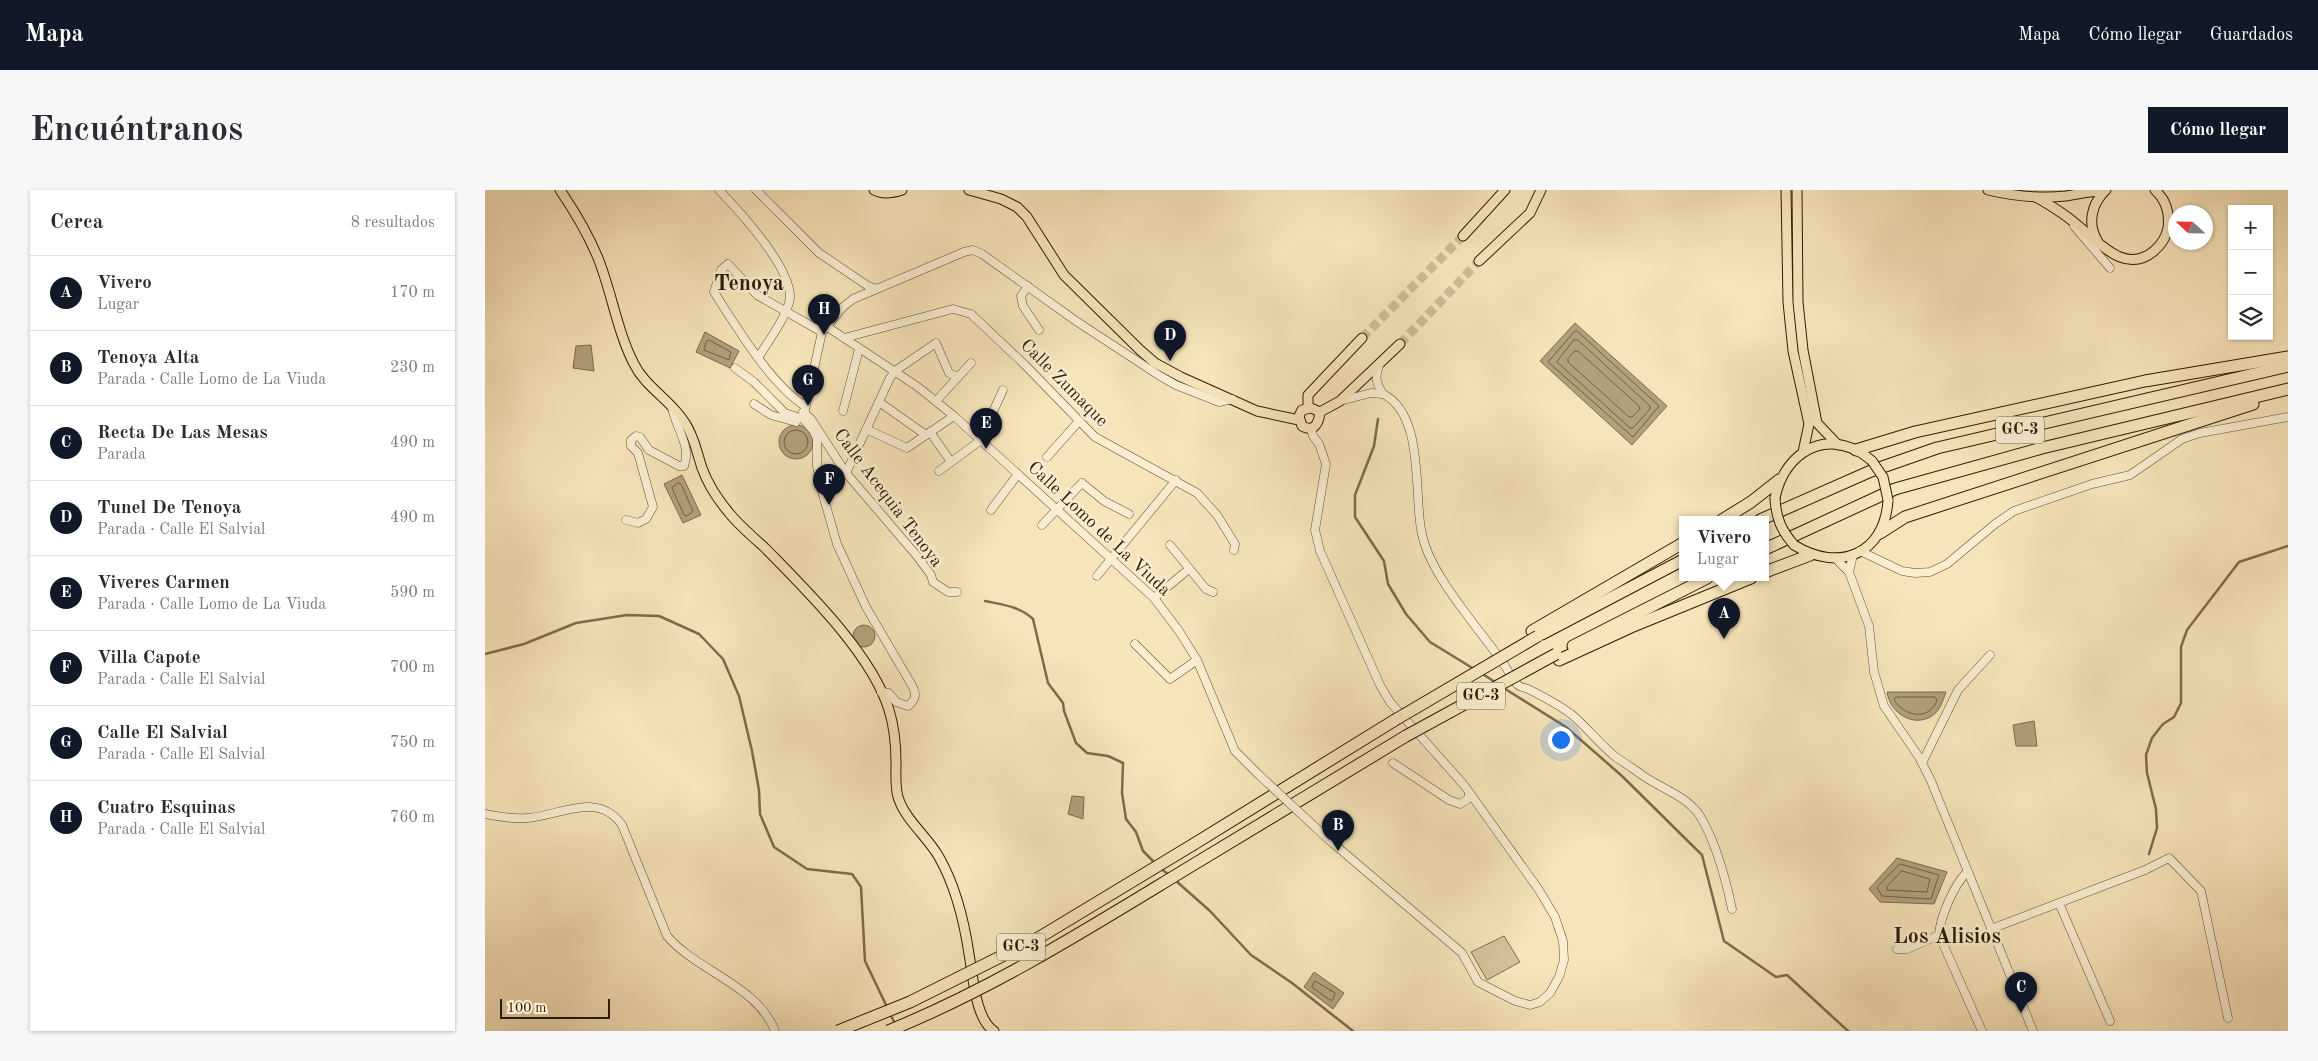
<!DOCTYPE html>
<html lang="es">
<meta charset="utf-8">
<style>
:root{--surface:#fff;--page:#f7f7f7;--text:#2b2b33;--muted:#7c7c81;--line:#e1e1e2;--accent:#111827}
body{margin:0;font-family:"Old Standard TT",serif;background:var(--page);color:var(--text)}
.controls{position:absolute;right:15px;top:15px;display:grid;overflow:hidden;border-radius:0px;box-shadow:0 1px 4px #0004}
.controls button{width:45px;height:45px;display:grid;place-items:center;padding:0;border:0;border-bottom:1px solid var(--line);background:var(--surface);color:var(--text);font:25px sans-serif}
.compass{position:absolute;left:1683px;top:15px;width:45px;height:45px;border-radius:50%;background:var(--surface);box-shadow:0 1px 4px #0004;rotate:292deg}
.scale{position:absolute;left:15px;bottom:12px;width:110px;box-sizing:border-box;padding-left:5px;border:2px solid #2d1c05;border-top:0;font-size:14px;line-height:18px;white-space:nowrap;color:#2d1c05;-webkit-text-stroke:4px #faedd2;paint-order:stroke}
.you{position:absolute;left:1075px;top:549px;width:18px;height:18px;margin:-12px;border:4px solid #fff;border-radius:50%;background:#1a73e8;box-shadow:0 0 0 8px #1a73e833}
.badge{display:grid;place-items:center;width:32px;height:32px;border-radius:50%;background:var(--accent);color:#fff;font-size:16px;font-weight:700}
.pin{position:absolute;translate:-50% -41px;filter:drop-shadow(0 1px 2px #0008)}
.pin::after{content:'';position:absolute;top:26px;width:18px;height:15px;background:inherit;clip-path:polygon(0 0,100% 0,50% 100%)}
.popup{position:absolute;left:1194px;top:326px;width:90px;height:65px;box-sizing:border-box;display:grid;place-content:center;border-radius:0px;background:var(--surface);filter:drop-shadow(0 1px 4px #0005);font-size:16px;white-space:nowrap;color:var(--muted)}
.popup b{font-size:19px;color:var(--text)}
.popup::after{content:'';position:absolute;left:50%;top:100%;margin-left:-10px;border:10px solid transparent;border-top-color:var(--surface)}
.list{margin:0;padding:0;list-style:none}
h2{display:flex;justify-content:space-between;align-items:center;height:65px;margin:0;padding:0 20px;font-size:21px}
h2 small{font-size:16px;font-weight:400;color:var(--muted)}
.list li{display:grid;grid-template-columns:32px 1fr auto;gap:15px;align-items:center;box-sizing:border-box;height:75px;padding:0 20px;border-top:1px solid var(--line)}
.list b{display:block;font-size:19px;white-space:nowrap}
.list p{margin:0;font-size:16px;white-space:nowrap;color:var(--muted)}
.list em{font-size:16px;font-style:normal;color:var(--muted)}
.icon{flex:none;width:28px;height:28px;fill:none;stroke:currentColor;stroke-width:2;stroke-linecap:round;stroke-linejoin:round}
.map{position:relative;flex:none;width:1803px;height:841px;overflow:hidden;border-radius:0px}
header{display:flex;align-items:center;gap:30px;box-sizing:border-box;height:70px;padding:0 25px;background:var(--accent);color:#fff}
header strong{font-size:24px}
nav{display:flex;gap:28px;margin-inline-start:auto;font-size:18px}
.intro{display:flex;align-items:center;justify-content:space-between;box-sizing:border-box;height:120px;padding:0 30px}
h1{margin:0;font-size:35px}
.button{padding:12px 22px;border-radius:0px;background:var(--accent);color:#fff;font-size:18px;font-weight:700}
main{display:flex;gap:30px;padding:0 30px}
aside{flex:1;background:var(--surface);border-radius:0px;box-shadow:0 1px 4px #0004}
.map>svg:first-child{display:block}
.green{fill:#d5c29b;stroke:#816f50}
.water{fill:#b2a07c;stroke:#7d6b4c}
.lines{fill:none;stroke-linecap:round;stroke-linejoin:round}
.shore{stroke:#705e40;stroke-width:1}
.stream{stroke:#7d6b4c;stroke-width:2.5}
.major-tunnel{stroke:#cfbc96;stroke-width:9;stroke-dasharray:9 4.5;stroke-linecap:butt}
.minor-casing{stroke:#604e32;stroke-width:9}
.major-casing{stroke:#2d1c05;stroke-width:11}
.highway-casing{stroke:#2d1c05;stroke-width:13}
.minor{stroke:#faedd2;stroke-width:8}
.major{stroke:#f7e4ba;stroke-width:9}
.highway{stroke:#f7e4ba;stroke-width:11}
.minor-bridge-casing{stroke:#604e32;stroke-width:9;stroke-linecap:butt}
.major-bridge-casing{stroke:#2d1c05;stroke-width:11;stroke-linecap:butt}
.highway-bridge-casing{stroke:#2d1c05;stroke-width:13;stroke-linecap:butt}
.minor-bridge{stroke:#faedd2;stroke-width:8}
.major-bridge{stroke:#f7e4ba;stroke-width:9}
.highway-bridge{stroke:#f7e4ba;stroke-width:11}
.labels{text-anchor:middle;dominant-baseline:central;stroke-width:5;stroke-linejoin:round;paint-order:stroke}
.shield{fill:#faedd2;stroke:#6a5b42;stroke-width:1}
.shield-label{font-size:16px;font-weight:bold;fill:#2d1c05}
.street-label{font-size:18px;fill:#2d1c05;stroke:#faedd2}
.district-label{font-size:22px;font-weight:bold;fill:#2d1c05;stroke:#faedd2}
</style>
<header>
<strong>Mapa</strong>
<nav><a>Mapa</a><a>Cómo llegar</a><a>Guardados</a></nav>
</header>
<div class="intro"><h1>Encuéntranos</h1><a class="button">Cómo llegar</a></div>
<main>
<aside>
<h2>Cerca<small>8 resultados</small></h2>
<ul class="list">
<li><span class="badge">A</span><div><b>Vivero</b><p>Lugar</p></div><em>170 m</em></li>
<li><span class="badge">B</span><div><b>Tenoya Alta</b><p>Parada · Calle Lomo de La Viuda</p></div><em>230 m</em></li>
<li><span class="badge">C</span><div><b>Recta De Las Mesas</b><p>Parada</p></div><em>490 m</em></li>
<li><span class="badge">D</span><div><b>Tunel De Tenoya</b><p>Parada · Calle El Salvial</p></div><em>490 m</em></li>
<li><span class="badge">E</span><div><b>Viveres Carmen</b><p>Parada · Calle Lomo de La Viuda</p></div><em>590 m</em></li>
<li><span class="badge">F</span><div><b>Villa Capote</b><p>Parada · Calle El Salvial</p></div><em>700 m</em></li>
<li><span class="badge">G</span><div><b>Calle El Salvial</b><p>Parada · Calle El Salvial</p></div><em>750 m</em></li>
<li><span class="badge">H</span><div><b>Cuatro Esquinas</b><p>Parada · Calle El Salvial</p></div><em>760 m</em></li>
</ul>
</aside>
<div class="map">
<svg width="1803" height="841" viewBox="0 0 1803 841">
<rect width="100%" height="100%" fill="#f7e4ba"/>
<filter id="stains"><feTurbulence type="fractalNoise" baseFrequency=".004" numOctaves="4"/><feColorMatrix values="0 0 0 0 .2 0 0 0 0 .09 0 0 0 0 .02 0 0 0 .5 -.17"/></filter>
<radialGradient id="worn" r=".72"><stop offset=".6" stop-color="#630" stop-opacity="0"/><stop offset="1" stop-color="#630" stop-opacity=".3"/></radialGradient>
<polygon class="green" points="1019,746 1035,772 1002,790 986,762"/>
<g class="water">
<polygon points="1090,133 1182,216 1147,255 1055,171"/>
<polygon points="220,142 254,161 245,178 211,162"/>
<polygon points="106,155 109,181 88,178 91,156"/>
<circle cx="311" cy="252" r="17"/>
<polygon points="197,285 216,325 198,333 179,294"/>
<circle cx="379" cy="446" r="11"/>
<path d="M1402,502H1461C1458,510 1455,521 1447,526C1428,538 1405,523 1402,502Z"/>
<polygon points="1549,531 1552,556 1531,556 1528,535"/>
<polygon points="587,606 599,607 598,629 583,624"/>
<polygon points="1412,668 1462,682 1449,714 1395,712 1384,699"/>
<polygon points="829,782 859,803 848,819 819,797"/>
</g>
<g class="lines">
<g class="shore">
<polygon points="1092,141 1174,216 1148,247 1063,172 1089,142"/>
<polygon points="224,150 246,162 244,170 219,160 221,152"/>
<polygon points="1089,150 1093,150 1165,216 1165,219 1148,238 1145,238 1072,172"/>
<polygon points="1090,161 1093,161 1154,216 1155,219 1147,227 1144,227 1083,172 1083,169"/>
<circle cx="311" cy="252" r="12"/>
<polygon points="193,293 196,294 208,321 202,326 199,325 187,298"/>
<path d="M1411,507H1450L1452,510C1445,531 1419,527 1409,510Z"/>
<polygon points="1415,674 1454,685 1446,709 1397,706 1392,698"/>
<polygon points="1417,681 1445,689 1442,702 1402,700 1402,697"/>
<polygon points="830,791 850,803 848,810 845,810 827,797"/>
</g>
<g class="stream">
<polyline points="893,229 889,256 870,305 870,327 899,371 903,394 921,424 945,452 989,479"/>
<path d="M500,411C518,415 534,416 548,429L563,493L578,513L579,521L591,553L602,563L623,566L638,573L637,603L641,629L651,642L658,661L671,674"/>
<polyline points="0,464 39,454 91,433 142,425 174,426 214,444 238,469 254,506 267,561 274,600 275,624 289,657 322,679 367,684 376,697 380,771 402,817"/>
<polyline points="996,483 1010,492"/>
<polyline points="1017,497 1081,537 1137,586 1217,665 1239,751 1291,787 1302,785 1363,841"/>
<polyline points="1664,664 1672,638 1671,619 1662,583 1661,565 1667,548 1678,534 1689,527 1696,513 1696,457 1702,440 1754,372 1803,356"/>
<polyline points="675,678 684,685"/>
<polyline points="690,690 725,721 766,765 807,793 868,841"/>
<polyline points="405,824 411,835"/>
</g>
<g class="major-tunnel">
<polyline points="877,148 978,46"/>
<polyline points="915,154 994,71"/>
</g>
<g class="minor-casing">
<g id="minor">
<path d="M234,0C255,22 305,76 305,107C304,124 282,153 273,168"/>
<polyline points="271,0 334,63 383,96 392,99"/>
<polyline points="1589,36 1625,78"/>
<polyline points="543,96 536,106 538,116 554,140"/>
<polyline points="341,136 433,197 469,226 669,408 694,441 712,470 750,561 773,584"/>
<polyline points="359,148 468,119 486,124 540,175 610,247 712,303 732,325 750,354 749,360"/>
<polyline points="250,178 269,192 300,223 318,229"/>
<path d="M898,204C939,224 929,301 936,339C943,385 994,437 1020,476C1024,482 1028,491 1033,495C1035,497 1040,498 1043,499C1057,506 1074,515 1086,524C1102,537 1115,555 1132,568C1142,574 1151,581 1160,587C1178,599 1203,607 1215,626C1230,651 1241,690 1247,719"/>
<polyline points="451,211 486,173"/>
<path d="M855,211L886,203L898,204C890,192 890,186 895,173"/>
<polyline points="394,212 441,245"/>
<polyline points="269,214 286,225 311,232"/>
<path d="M320,216C286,195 251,136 229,102L236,80L243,74L272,105L337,142"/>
<polyline points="358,221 374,159"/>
<polyline points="318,222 326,229 361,283 432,366 446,385 448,392 463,402 472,402"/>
<polyline points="826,238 828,246 834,254 841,274 830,340 835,361 895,495 905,512 979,595 1054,700 1070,727 1078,751 1079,770 1074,787 1065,803 1055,812 1045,815 1030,811 993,792 977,763 843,649"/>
<polyline points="381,239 422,258 469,226"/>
<polyline points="445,242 466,272"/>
<polyline points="490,245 506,226 518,200"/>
<polyline points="562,267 594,231"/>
<polyline points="454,281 496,250"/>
<polyline points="361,283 405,188 410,181 451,153 464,183 473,187"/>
<polyline points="506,320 533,284"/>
<path d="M141,330L153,333L161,329L168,317L153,263L146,256V250L151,246L155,247L164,260L194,276H199C207,256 190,237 187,217"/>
<polyline points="557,335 597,293 619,311 644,324"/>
<polyline points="685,355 721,399 728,402"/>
<polyline points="1375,361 1417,381 1430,383 1445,382 1462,374 1510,334 1529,321 1607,294 1645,285 1697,249 1715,243 1803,227"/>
<polyline points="1351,369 1364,382 1384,436 1389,482 1399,516 1434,567 1446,591 1548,841"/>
<polyline points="1364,382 1368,365"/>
<polyline points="612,386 691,290"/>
<polyline points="669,408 704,379"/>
<polyline points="650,454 685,489 712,470"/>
<path d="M396,502L404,503L411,512L423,516C433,508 431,502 425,492L381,417L352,354L336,298L332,276V249L328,240L318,229L337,142L358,117L368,109L479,62L488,60L497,64L591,131L675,186L691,195L734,212L747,209"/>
<polyline points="908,573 964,610 975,614 983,609 984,604"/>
<polyline points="1437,573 1473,500 1505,465"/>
<path d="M0,624C14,627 28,629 43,628C77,625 113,601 137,635L182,746C212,781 273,796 290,841"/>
<path d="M1482,682C1469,695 1455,727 1454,745L1497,841"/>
<polyline points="1574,713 1625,831"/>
<polyline points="1506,739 1660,680 1684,668 1716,701 1743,828"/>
<polyline points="1412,759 1422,759 1454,745"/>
</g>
</g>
<g class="major-casing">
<g id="major">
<path d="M75,0C90,22 103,44 113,68C127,103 132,141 149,174C161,198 186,210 200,233C209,246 212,263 217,278C223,295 234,311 245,324C255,336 268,347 280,358C321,400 387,464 404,520C409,536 411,556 411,573C411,584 410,596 413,607C420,630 442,646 454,667C471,697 479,730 484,764C488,785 490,829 509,841"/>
<path d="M389,0C398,5 408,3 417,0"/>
<polyline points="484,0 516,9 532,17 542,27 579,85 655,160 670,173 696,187 772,221 814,230"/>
<polyline points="1301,0 1303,112 1308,161 1324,234 1318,262"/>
<polyline points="1312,0 1313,112 1318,160 1332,233 1353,255"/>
<path d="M1503,0C1529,6 1554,9 1581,6C1595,4 1603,1 1619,1"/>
<path d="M1551,7C1565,15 1578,23 1590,33C1612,50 1639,86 1669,61C1676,55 1681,48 1683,38C1685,23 1681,10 1670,0"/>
<polyline points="978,46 1020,0"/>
<path d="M1612,50C1602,33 1607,13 1621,0"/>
<polyline points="994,71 1045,23 1056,0"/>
<polyline points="823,218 823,205 877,148"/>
<path d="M826,218L835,222C834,233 829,243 817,236L814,226L817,220Z"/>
<polyline points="835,222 855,211 915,154"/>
<path d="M1290,308C1298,270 1330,241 1371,260C1376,262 1382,267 1387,271"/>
<path d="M1309,355C1354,383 1400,364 1403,310"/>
</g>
</g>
<g class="highway-casing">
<g id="highway">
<polyline points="1371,260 1430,242 1660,191 1803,167"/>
<polyline points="1237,330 1266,312 1294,290"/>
<polyline points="1275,330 1386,281 1452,258 1803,176"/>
<polyline points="1395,343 1420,327 1768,214"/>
<polyline points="1280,359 1410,299 1557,258 1803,199"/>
<polyline points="1280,382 1325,365"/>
<polyline points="1047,441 1198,353"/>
<polyline points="1057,444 1198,370"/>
<polyline points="1088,456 1222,388"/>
<polyline points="1074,470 1146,437 1266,388"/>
<polyline points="709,654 910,530"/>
<polyline points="721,667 921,546"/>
</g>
</g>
<use href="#minor" class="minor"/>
<use href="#major" class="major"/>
<use href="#highway" class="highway"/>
<g class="minor-bridge-casing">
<polyline id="minor-bridge" points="773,584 843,649"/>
</g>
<g class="major-bridge-casing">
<g id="major-bridge">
<polyline points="1387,271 1398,287 1403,310"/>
<path d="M1290,308C1291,328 1296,340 1309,355"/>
</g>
</g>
<g class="highway-bridge-casing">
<g id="highway-bridge">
<polyline points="910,530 1053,446"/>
<polyline points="921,546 1071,464"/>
<polyline points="353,841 425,812 555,747 709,654"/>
<path d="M403,841C515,796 618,729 721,667"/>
</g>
</g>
<use href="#minor-bridge" class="minor-bridge"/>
<use href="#major-bridge" class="major-bridge"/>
<use href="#highway-bridge" class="highway-bridge"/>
</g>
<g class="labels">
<g class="shield">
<rect x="1511" y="226.5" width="48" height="27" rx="4"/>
<rect x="972" y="492.5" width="48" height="27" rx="4"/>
<rect x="512" y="743.5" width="48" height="27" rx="4"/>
</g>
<g class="shield-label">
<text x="1535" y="240">GC-3</text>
<text x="996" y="506">GC-3</text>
<text x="536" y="757">GC-3</text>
</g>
<g class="street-label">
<text transform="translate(579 193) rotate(45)">Calle Zumaque</text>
<text transform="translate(403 308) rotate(53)">Calle Acequia Tenoya</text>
<text transform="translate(614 339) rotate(43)">Calle Lomo de La Viuda</text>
</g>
<g class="district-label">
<text x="264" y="94">Tenoya</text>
<text x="1462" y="747">Los Alisios</text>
</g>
</g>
<rect width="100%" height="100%" filter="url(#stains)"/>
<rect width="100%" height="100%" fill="url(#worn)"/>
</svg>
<div class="controls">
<button>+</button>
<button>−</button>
<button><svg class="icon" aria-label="layers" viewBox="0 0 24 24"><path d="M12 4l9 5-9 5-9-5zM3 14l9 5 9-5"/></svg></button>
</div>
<svg class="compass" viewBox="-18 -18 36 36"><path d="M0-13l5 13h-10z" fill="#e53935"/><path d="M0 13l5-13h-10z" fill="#7c7c81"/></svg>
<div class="scale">100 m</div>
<div class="you"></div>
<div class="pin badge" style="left:1239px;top:449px">A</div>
<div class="popup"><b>Vivero</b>Lugar</div>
<div class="pin badge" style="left:853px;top:661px">B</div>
<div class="pin badge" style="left:1536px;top:823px">C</div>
<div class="pin badge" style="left:685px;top:171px">D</div>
<div class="pin badge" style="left:501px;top:259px">E</div>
<div class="pin badge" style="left:344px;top:315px">F</div>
<div class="pin badge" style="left:323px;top:216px">G</div>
<div class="pin badge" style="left:339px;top:145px">H</div>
</div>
</main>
